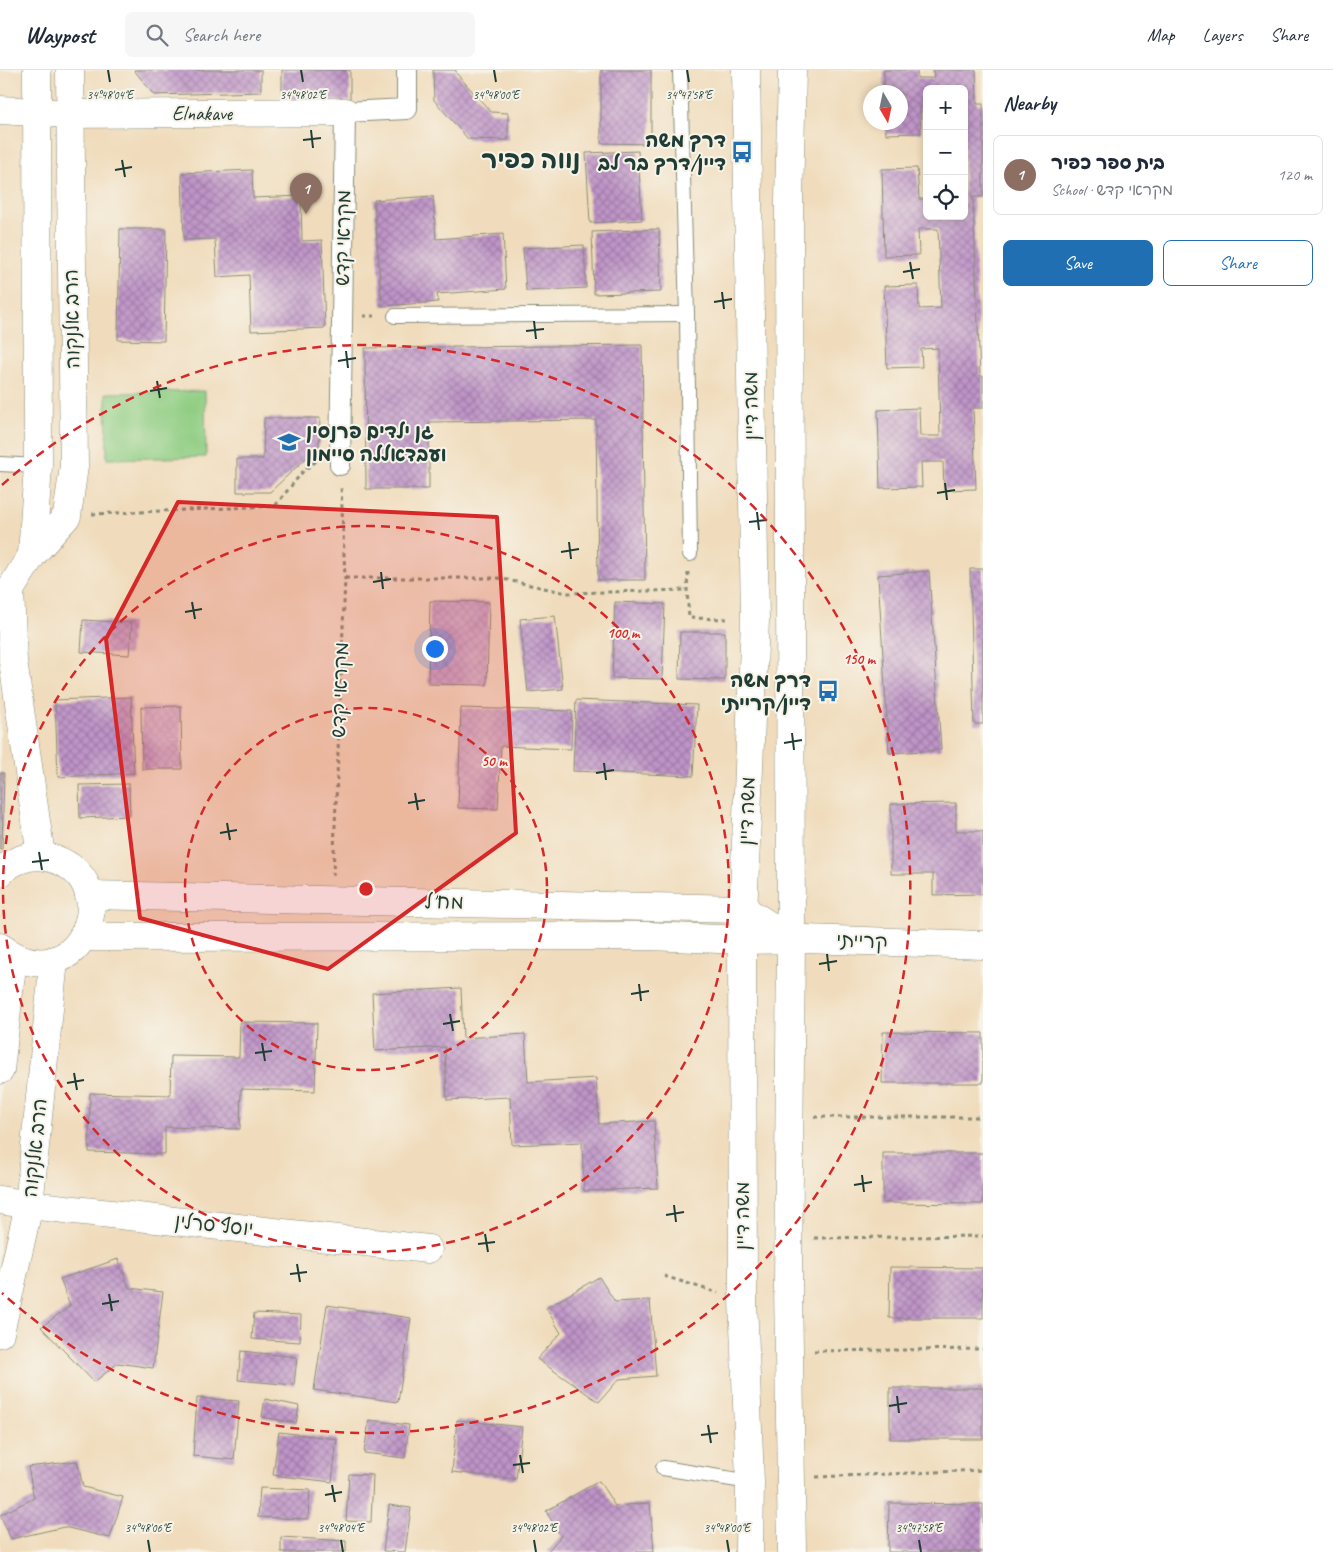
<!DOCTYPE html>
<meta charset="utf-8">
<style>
:root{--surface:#fff;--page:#f6f6f7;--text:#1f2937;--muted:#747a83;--line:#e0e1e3;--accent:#1f6fb2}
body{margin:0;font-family:Caveat,"Playpen Sans Hebrew",sans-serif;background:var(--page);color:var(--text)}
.controls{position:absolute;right:15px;top:15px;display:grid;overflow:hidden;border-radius:8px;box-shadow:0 2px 8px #0003}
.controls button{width:45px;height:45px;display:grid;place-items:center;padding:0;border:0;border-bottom:1px solid var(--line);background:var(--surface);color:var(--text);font:25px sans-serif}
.compass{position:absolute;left:863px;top:15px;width:45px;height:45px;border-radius:50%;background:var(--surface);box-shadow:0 2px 8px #0003;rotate:171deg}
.you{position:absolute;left:434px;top:578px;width:18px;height:18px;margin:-12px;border:4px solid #fff;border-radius:50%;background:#1a73e8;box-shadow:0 0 0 8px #1a73e833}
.badge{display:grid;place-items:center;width:32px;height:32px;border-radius:50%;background:var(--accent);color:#fff;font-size:16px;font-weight:700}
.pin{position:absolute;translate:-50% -41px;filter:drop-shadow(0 1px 2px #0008)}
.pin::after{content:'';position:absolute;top:26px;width:18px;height:15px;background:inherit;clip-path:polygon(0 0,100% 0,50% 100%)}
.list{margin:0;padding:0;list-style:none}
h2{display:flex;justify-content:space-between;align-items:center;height:65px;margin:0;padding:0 20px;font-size:21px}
h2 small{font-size:16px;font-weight:400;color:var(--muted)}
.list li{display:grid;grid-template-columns:32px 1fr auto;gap:15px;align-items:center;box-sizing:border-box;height:80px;margin:0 10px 10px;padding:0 10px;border:1px solid var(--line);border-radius:8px}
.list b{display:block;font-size:19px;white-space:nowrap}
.list p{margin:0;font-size:16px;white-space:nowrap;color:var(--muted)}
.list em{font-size:16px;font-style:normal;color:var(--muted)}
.actions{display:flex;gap:10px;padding:15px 20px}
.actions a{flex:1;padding:11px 0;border:1px solid var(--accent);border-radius:8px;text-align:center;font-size:18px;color:var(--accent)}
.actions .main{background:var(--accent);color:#fff}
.icon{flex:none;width:28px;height:28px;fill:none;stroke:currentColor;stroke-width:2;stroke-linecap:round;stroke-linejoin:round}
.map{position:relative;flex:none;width:983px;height:1482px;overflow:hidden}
header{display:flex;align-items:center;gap:30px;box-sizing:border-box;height:70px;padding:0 25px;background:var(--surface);border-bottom:1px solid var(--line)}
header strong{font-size:24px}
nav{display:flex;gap:28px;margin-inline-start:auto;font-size:18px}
.search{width:350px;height:45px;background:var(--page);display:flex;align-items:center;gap:12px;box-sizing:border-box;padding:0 18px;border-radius:8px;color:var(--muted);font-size:19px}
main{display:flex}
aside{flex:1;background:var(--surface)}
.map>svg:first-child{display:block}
.pitch{fill:#8fcd82;stroke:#57855b}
.building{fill:url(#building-cross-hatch)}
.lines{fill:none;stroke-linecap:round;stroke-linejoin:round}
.service-casing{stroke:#888c78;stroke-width:16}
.pedestrian-casing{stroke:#888c78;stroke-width:22}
.minor-casing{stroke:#888c78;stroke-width:29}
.tertiary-casing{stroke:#888c78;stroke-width:29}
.path{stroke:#888c78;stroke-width:3;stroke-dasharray:4 4;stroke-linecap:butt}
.service{stroke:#fff;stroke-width:14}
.pedestrian{stroke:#fff;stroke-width:20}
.minor{stroke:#fff;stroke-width:28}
.tertiary{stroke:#fff;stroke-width:28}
.marked{fill:#d62828;fill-opacity:0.2;stroke:#d62828;stroke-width:4;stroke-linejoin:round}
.ticks{fill:none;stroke:#1f3d34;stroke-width:2}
.ring{fill:none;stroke:#d62828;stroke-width:2.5;stroke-dasharray:9 6}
.labels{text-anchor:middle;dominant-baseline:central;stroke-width:4;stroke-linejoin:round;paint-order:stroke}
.street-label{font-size:20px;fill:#1f3d34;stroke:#f7f3e8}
.poi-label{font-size:20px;font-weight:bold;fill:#1f3d34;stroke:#f7f3e8;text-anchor:end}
.district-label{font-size:25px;font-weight:bold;fill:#1f3d34;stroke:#f7f3e8}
.ticks-label{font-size:12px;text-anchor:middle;fill:#1f3d34;stroke:#f7f3e8;stroke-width:4;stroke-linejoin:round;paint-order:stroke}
.centre{fill:#d62828;stroke:#f7f3e8;stroke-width:2.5}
.ring-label{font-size:15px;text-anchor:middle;font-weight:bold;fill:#d62828;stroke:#f7f3e8;stroke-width:4;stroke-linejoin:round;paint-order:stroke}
</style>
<header>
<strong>Waypost</strong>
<div class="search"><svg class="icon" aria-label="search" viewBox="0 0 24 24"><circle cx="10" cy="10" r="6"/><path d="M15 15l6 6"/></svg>Search here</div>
<nav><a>Map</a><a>Layers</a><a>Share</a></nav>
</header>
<main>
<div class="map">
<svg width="983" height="1482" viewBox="0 0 983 1482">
<defs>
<pattern id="building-cross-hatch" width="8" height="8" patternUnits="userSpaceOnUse" patternTransform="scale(1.25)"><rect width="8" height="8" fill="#bf94c8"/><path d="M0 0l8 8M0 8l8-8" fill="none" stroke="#9b7aa3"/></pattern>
</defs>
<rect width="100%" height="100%" fill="#f7f3e8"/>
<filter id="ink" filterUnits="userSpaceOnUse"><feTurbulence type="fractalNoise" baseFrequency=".02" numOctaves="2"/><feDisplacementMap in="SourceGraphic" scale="10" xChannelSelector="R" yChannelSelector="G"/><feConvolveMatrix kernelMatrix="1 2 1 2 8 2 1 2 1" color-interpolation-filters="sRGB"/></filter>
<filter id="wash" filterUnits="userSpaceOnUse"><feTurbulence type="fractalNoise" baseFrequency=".0096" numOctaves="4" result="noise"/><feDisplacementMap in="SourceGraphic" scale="20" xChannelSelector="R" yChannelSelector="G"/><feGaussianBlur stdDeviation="1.12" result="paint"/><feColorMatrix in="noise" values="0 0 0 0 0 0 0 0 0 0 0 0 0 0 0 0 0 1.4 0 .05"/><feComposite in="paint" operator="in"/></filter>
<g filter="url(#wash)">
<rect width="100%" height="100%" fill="#f0dcbc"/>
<polygon class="pitch" points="205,321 206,387 107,389 106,323"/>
<g id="blocks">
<g class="building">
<polygon points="134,0 261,0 261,22 154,25"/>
<rect x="282" y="0" width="68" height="31"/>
<polygon points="433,0 456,0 456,3 491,42 508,43 508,70 468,69 434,30"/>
<polygon points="601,0 651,0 651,74 601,73"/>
<polygon points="884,0 917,0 917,8 934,8 933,0 976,0 977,34 983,34 983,127 973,127 980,306 983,306 983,338 973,338 976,419 944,420 943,392 921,392 922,417 880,418 878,340 919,338 920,366 940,366 938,278 921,279 922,297 887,298 884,216 918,215 919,239 941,238 938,159 918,159 919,185 884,186 882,99 917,98 919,129 927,129 927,146 964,146 964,19 927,19 927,36 920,36 921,63 886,64 885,52 901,52 901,22 884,22"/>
<polygon points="638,81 642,150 590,153 586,83"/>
<polygon points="252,100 253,128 301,126 302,171 322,170 325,258 251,261 249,205 217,207 215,169 184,170 182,103"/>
<polygon points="433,126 436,169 503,164 506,219 437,224 438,232 382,236 374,130"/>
<polygon points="120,159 166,159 164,271 118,270"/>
<polygon points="659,159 661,222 594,224 592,162"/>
<polygon points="584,175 586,218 526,221 523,178"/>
<polygon points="642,275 645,510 598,510 596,350 429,352 429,419 366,419 365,278"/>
<polygon points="264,348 320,348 319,376 270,422 237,422 237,389 263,389"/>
<polygon points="970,499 983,499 983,654 974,654"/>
<polygon points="929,501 941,680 889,683 878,505"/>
<polygon points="430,531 489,532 487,615 428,614"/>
<polygon points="615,532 665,534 662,609 612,608"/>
<polygon points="555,546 563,619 528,622 520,549"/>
<polygon points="83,550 132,553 129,585 81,582"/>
<polygon points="680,562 725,562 725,610 679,609"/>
<polygon points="131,627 134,703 58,707 55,630"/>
<polygon points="576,630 697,635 693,706 573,701"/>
<polygon points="181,636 182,699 142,699 141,637"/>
<polygon points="461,638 572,641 571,679 501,676 498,739 458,738"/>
<polygon points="0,703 4,703 2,779 0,779"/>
<polygon points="129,714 130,746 80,748 79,715"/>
<polygon points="956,733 956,761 983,761 983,824 933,825 933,804 891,804 891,734"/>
<polygon points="461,918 463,968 525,964 528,1012 596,1008 599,1054 654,1051 658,1118 584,1121 582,1072 512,1075 510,1027 447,1030 445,977 375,981 372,923"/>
<polygon points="240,952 317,953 315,1021 241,1019 240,1059 165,1057 165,1084 89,1082 90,1023 170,1025 171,986 239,987"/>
<polygon points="883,962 983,963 983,1013 882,1013"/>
<polygon points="883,1083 983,1083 983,1134 883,1133"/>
<polygon points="118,1189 129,1218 163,1222 153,1298 118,1293 94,1312 41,1257 70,1236 60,1209"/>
<polygon points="890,1197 983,1198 983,1248 889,1248"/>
<polygon points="599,1207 615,1232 650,1230 656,1306 619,1309 599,1332 537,1289 561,1263 546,1238"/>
<polygon points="327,1235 411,1248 398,1332 314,1320"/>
<polygon points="254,1243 301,1245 300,1272 252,1269"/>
<polygon points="241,1281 297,1287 294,1315 238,1310"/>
<rect x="890" y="1318" width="93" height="51"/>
<polygon points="197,1328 239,1331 234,1390 193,1386"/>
<polygon points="265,1329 299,1336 296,1353 262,1347"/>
<polygon points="369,1350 409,1355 405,1388 364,1383"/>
<polygon points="457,1350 522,1357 516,1409 452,1402"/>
<polygon points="279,1362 337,1369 332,1412 273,1405"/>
<polygon points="77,1391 83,1417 123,1427 110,1468 64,1457 11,1469 0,1445 34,1428 28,1397"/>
<polygon points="349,1404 373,1405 371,1452 346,1451"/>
<polygon points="599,1411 615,1436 650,1433 654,1482 547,1482 561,1466 546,1441"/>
<polygon points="260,1418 310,1420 308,1449 258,1447"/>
<polygon points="889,1433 983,1434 983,1482 888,1482"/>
<polygon points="389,1435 411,1438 405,1482 383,1481"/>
<polygon points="281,1467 346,1471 346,1482 281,1482"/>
</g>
</g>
</g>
<g filter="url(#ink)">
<use href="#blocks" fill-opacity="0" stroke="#888c78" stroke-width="1"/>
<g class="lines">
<g class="service-casing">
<g id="service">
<polyline points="680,0 687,244 690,484"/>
<polyline points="395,246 687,244"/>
<polyline points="0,394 38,396"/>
<polyline points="663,1398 750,1412"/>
</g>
</g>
<g class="pedestrian-casing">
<polyline id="pedestrian" points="340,395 345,42 407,39 407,0"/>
</g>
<g class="minor-casing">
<g id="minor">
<polyline points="0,40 69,44 345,42"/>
<polyline points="742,870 805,869 983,875"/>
<polyline points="0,1000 13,887"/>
<polyline points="0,1130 29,1135 428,1179"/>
<polyline points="0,1263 29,1135 54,890"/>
</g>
</g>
<g class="tertiary-casing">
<g id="tertiary">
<polyline points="746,0 755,550 742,870 743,1229 750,1412 749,1482"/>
<polyline points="792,0 789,131 791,869 788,1216 792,1482"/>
<polyline points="32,485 38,396 37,0"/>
<polyline points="41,786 13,591 10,520 32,485 67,446 74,396 70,0"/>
<path d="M0,803C11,791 29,784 46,787C132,804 81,937 0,877"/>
<polyline points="89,825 743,839 791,869"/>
<polyline points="83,867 650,866 742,870"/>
</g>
</g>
<g class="path">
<polyline points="363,246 377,246"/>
<polyline points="92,444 275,436 304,400 318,390"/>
<polyline points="688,502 687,520 689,548 729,549"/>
<polyline points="345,508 498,508 567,523 687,520"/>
<polyline points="333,806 345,508 341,415"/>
<polyline points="814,1047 983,1047"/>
<polyline points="814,1168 983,1166"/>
<polyline points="664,1206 718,1223"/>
<polyline points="814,1281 983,1279"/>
<polyline points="816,1407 983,1400"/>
</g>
<use href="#service" class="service"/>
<use href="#pedestrian" class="pedestrian"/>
<use href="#minor" class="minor"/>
<use href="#tertiary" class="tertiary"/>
</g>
</g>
<path class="marked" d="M178,432L497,447L516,763L328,899L140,848L106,569Z"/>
<path class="ticks" d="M108,0L110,12M301,0L303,12M494,0L496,12M687,0L689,12M311,60L313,78M303,70L321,68M122,90L125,107M115,100L132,97M910,192L913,209M903,202L920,199M722,222L724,239M714,232L732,229M534,251L536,269M526,261L544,259M346,281L348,298M338,291L356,288M157,311L160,328M150,321L167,318M945,413L947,430M937,423L955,420M757,442L759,460M749,452L767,450M569,472L571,489M561,482L579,479M381,502L383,519M373,512L391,509M192,532L195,549M185,542L202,539M792,663L794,680M784,673L802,670M604,693L606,710M596,703L614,700M415,723L418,740M408,733L425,730M227,753L230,770M220,763L237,760M39,782L42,800M32,792L49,790M827,884L829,901M819,894L837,891M639,914L641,931M631,924L649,921M450,944L453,961M443,954L460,951M262,973L265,991M255,983L272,981M74,1003L77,1020M67,1013L84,1010M862,1105L864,1122M854,1115L872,1112M674,1135L676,1152M666,1145L684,1142M485,1164L488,1182M478,1174L495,1172M297,1194L300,1212M290,1204L307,1202M109,1224L112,1241M102,1234L119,1231M897,1326L899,1343M889,1336L907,1333M708,1355L711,1373M701,1365L718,1363M520,1385L523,1403M513,1395L530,1393M332,1415L335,1432M325,1425L342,1422M148,1470L150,1482M341,1470L343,1482M534,1470L536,1482M727,1470L729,1482M919,1470L921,1482"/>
<g class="ring">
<circle cx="366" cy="819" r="181"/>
<circle cx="366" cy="819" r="363"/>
<path d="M2 415A544 544 0 1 1 2 1223"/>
</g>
<defs>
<g id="bus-bare" transform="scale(1.725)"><path d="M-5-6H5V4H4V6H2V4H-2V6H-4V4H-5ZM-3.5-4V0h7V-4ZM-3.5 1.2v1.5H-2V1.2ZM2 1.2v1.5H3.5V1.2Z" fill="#1f6fb2" stroke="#f7f3e8" stroke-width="2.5" paint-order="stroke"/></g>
<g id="school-bare" transform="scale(1.725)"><path d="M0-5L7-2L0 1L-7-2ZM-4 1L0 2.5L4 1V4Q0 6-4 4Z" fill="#1f6fb2" stroke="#f7f3e8" stroke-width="2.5" paint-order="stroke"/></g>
</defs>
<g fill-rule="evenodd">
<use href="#bus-bare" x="742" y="82"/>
<use href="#school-bare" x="289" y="372"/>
<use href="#bus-bare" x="828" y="621"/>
</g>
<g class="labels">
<g class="street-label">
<text x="202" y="43">Elnakave</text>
<text transform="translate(343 168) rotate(-89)">מקראי קדש</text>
<text transform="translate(72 249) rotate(-91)">הרב אלנקוה</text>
<text transform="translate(751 336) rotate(-91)">משה דיין</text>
<text transform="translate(340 620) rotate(-88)">מקראי קדש</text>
<text transform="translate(747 741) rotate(-88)">משה דיין</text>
<text transform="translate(444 832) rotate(1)">מח"ל</text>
<text transform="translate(862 871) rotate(2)">קרייתי</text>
<text transform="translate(35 1078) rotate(-84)">הרב אלנקוה</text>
<text transform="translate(742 1146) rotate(-90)">משה דיין</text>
<text transform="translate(214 1155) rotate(6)">יוסף סרלין</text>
</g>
<g class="poi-label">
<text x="726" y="70">דרך משה<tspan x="726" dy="23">דיין/דרך בר לב</tspan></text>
<text x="306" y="361" text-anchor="start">גן ילדים פרנסין<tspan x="306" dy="23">ועבדאללה סיימון</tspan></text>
<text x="811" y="610">דרך משה<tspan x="811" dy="23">דיין/קרייתי</tspan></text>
</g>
<g class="district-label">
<text x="531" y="90">נווה כפיר</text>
</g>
</g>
<g class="ticks-label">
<text x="689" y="29">34°47'58"E</text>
<text x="110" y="29">34°48'04"E</text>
<text x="303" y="29">34°48'02"E</text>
<text x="496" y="29">34°48'00"E</text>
<text x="148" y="1462">34°48'06"E</text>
<text x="341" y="1462">34°48'04"E</text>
<text x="534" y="1462">34°48'02"E</text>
<text x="727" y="1462">34°48'00"E</text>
<text x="919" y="1462">34°47'58"E</text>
</g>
<circle cx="366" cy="819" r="8" class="centre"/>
<g class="ring-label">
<text x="623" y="568">100 m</text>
<text x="859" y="594">150 m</text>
<text x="494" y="696">50 m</text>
</g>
</svg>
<div class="controls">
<button>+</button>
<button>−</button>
<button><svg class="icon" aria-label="locate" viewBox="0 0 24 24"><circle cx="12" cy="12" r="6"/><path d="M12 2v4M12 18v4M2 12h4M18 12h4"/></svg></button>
</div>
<svg class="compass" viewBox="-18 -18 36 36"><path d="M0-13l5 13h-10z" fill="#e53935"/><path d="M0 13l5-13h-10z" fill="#747a83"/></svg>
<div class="you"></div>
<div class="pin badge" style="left:306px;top:144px;background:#8d6e63">1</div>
</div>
<aside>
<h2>Nearby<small></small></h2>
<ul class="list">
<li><span class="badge" style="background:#8d6e63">1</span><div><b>בית ספר כפיר</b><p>School · מקראי קדש</p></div><em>120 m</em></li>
</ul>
<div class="actions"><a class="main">Save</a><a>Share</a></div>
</aside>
</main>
